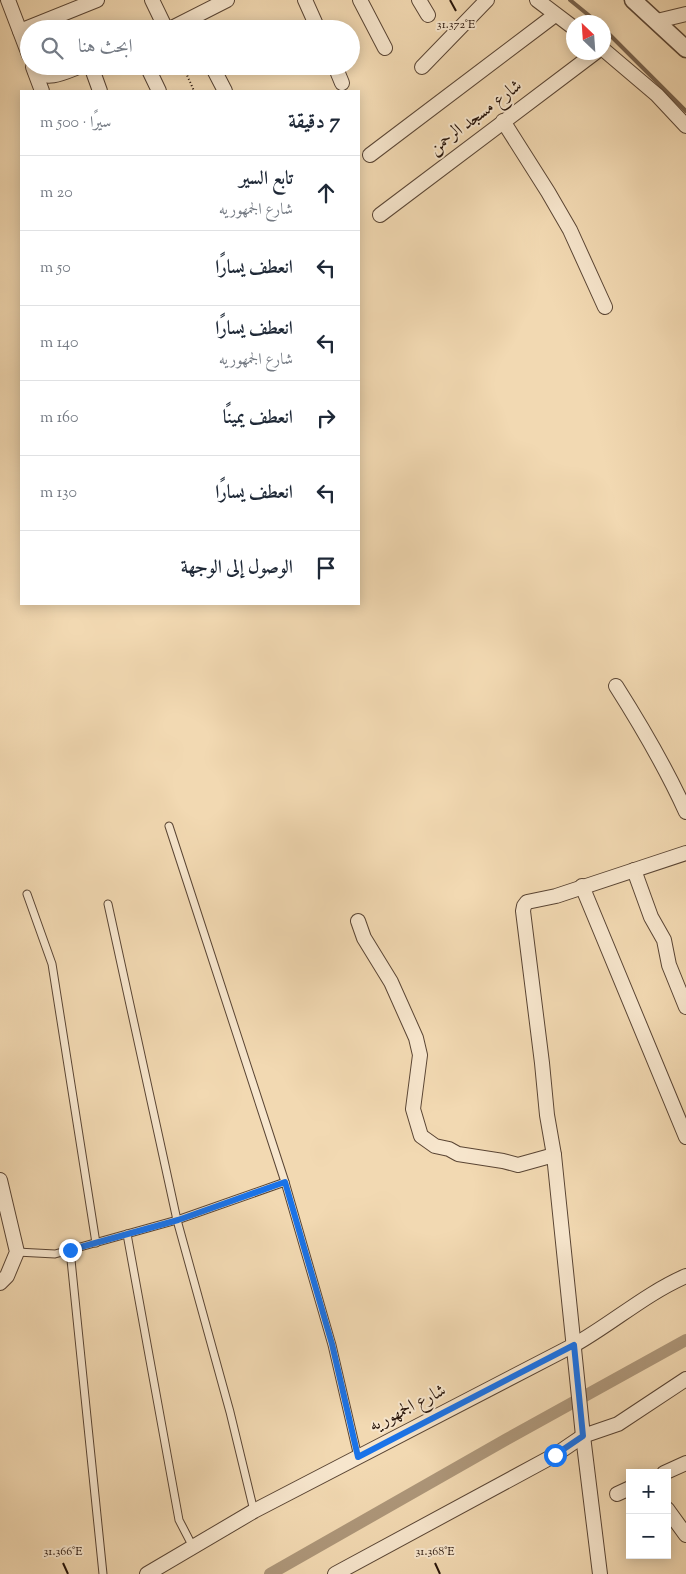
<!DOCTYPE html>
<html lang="ar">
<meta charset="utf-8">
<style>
:root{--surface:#fff;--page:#f6f6f7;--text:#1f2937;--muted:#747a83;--line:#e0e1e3}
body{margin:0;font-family:"Sorts Mill Goudy",Amiri,serif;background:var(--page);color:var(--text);direction:rtl}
.controls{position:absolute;right:15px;bottom:15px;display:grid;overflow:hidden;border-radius:0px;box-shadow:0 2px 12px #0003}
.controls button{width:45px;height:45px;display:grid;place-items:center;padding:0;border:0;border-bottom:1px solid var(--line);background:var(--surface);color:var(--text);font:25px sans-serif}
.compass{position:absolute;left:566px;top:15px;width:45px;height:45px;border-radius:50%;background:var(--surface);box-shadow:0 2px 12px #0003;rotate:335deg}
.stop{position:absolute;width:15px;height:15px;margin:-11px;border:4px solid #1a73e8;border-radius:50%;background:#fff}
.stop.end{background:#1a73e8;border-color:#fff;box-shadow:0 1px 5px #0008}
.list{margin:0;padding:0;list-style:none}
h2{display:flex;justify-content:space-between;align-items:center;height:65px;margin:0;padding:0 20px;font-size:21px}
h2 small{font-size:16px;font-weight:400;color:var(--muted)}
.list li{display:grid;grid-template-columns:32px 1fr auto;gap:15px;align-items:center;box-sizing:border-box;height:75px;padding:0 20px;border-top:1px solid var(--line)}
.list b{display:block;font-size:19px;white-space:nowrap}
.list p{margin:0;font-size:16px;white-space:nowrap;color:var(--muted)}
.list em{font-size:16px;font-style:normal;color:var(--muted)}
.icon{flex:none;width:28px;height:28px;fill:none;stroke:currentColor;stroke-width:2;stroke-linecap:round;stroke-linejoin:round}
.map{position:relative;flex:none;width:686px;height:1574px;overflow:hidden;direction:ltr}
.search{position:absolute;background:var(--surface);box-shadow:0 2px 12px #0003;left:20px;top:20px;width:340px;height:55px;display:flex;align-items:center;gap:12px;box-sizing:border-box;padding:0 18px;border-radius:28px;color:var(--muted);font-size:19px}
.panel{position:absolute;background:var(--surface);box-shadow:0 2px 12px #0003;left:20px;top:90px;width:340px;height:515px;border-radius:0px;direction:rtl}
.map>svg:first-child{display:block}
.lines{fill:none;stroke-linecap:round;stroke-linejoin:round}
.stream{stroke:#77624d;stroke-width:4}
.canal{stroke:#ad9679;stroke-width:12}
.service-casing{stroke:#5a4534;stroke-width:9}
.minor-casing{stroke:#5a4534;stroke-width:16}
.tertiary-casing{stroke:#5a4534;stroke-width:19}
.path{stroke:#27140a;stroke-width:2;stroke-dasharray:1 2.5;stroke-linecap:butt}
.service{stroke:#f7e6cd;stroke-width:7}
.minor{stroke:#f7e6cd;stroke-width:14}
.tertiary{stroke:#f7e6cd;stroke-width:16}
.route{stroke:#1a73e8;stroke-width:6}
.ticks{fill:none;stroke:#27140a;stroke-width:2}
.labels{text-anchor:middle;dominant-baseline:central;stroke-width:4;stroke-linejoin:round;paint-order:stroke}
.street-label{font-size:18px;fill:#27140a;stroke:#f7e6cd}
.ticks-label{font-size:12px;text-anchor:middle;fill:#27140a;stroke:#f7e6cd;stroke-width:4;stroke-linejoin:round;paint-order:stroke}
</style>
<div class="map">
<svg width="686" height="1574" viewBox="0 0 686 1574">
<rect width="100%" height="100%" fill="#f2d9b2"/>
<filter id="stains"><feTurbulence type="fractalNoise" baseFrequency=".004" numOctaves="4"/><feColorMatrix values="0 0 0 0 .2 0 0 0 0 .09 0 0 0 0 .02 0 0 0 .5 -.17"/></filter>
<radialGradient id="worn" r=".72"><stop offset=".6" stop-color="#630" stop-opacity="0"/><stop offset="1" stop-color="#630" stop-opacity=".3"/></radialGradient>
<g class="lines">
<g class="stream">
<polyline points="570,0 597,22"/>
<polyline points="604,29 686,111"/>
</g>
<polyline class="canal" points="270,1574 507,1439 686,1340"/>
<g class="service-casing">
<g id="service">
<polyline points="169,826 285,1182 332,1345 358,1457"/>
<polyline points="27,894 52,964 96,1243"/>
<polyline points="108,904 177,1220 230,1412 254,1511"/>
<polyline points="127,1234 179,1520 193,1547"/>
<polyline points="70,1250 103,1574"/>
<polyline points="17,1252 55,1254 177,1220 285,1182"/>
</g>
</g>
<g class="minor-casing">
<g id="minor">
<polyline points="8,0 29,55"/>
<polyline points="152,0 166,29"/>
<polyline points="305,0 318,29"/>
<polyline points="360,0 385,48"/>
<polyline points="419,0 428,15"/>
<polyline points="537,0 574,28"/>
<polyline points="657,21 686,14"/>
<polyline points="170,29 227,0"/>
<polyline points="20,31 97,0"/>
<polyline points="604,50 657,95 686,126"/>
<polyline points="91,66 100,91"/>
<polyline points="147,66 159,91"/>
<polyline points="212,66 225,91"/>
<polyline points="335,66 342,83"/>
<polyline points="33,67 42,91"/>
<polyline points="422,67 487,0"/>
<path d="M35,71C48,82 67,71 81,66"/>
<polyline points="503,121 548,192 570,230 605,307"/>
<polyline points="370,155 555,15"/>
<polyline points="380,215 596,52"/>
<path d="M616,686C642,727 666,768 686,812"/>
<polyline points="634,870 651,917 664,940 669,965 686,1007"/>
<polyline points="582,886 686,1137"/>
<polyline points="358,921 364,938 391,982 416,1038 420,1055 413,1109 421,1136 435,1146 449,1149 458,1154 503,1161 518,1165 554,1155"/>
<polyline points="0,1180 17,1252 7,1276 0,1283"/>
<polyline points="664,1473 686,1463"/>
<polyline points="617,1494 630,1488"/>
<polyline points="667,1509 686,1535"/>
<path d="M147,1574L254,1511L574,1345C613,1323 645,1294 686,1276"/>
<polyline points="335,1574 555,1455 583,1436 618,1424 686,1379"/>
<polyline points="600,1574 583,1436 554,1155 547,1115 542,1063 523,911 524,906 527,902 556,896 686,853"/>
</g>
</g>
<g class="tertiary-casing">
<polyline id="tertiary" points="633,0 686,49"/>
</g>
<g class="path">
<polyline points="84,29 97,24"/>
<polyline points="183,66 194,91"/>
</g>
<use href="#service" class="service"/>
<use href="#minor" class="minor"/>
<use href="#tertiary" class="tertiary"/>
</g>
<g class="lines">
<polyline class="route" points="70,1250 178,1220 285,1182 332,1344 358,1457 574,1345 583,1436 555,1455"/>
</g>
<path class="ticks" d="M450,0L456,11M63,1563L68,1574M435,1563L440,1574"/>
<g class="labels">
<g class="street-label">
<text transform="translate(476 118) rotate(-37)">شارع مسجد الرحمن</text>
<text transform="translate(408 1409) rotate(-27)">شارع الجمهوريه</text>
</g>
</g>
<g class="ticks-label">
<text x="456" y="28">31.372°E</text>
<text x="63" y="1555">31.366°E</text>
<text x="435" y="1555">31.368°E</text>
</g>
<rect width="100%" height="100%" filter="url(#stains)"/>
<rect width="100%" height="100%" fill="url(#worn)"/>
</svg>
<div class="controls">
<button>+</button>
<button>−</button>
</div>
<svg class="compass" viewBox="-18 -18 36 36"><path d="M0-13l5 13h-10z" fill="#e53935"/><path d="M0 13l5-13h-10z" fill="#747a83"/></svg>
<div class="stop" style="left:555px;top:1455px"></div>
<div class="stop end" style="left:70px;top:1250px"></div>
<div class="search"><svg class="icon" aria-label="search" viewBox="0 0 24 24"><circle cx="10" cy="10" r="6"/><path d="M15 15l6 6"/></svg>ابحث هنا</div>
<section class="panel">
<h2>7 دقيقة<small>سيرًا · 500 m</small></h2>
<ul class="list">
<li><svg class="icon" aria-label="ahead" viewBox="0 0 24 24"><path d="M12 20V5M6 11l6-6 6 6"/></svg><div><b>تابع السير</b><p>شارع الجمهوريه</p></div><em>20 m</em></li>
<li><svg class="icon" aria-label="left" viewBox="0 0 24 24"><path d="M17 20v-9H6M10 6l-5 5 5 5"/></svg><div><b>انعطف يسارًا</b></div><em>50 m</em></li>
<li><svg class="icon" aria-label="left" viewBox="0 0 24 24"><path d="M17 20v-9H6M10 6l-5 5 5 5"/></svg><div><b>انعطف يسارًا</b><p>شارع الجمهوريه</p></div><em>140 m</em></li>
<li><svg class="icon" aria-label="right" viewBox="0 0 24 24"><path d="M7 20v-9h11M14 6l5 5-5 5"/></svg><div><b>انعطف يمينًا</b></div><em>160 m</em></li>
<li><svg class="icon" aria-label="left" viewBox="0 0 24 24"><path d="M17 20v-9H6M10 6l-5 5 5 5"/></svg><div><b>انعطف يسارًا</b></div><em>130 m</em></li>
<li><svg class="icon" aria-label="arrive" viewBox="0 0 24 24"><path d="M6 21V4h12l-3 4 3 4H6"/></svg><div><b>الوصول إلى الوجهة</b></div></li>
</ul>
</section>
</div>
